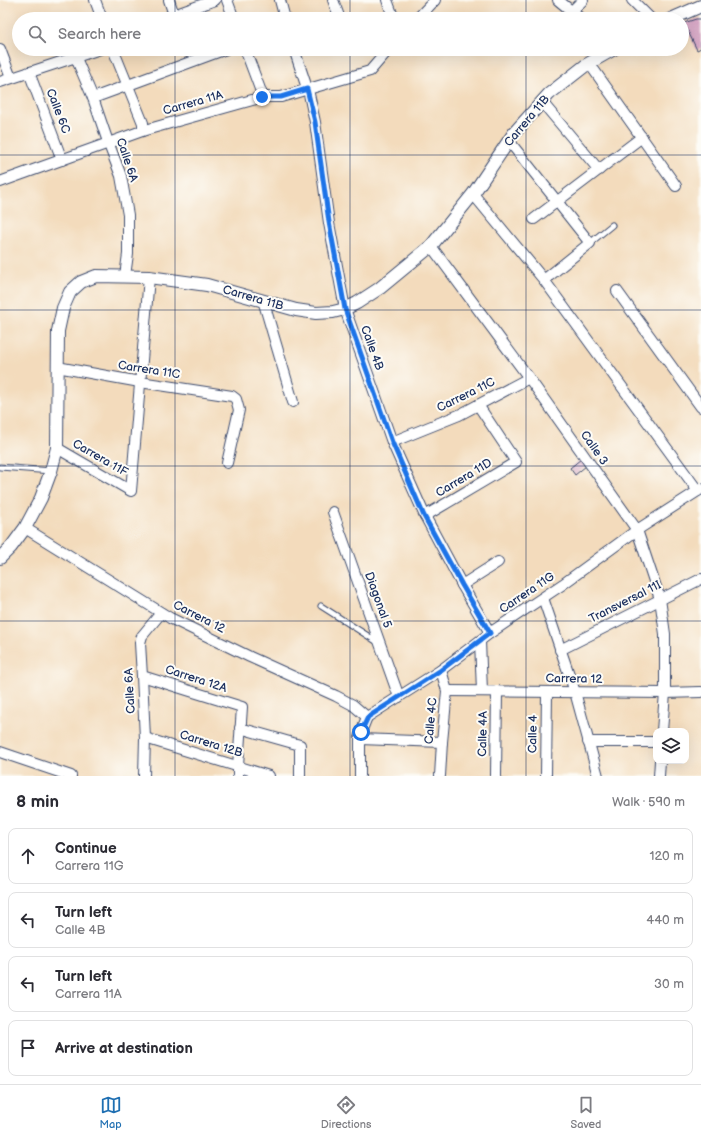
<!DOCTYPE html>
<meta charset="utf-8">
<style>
:root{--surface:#fff;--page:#f2f2f3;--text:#2b2b33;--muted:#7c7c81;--line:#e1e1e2;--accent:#1f6fb2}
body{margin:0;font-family:"Balsamiq Sans",sans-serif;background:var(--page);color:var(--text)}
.controls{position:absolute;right:12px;bottom:12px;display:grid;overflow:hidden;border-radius:8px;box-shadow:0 4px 16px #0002}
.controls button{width:36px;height:36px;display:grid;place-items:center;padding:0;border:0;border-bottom:1px solid var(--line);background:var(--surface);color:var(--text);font:20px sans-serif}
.stop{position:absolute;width:12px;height:12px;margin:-9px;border:3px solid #1a73e8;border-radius:50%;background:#fff}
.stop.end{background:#1a73e8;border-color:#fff;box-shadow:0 1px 4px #0008}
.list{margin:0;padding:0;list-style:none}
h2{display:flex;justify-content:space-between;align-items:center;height:52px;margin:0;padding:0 16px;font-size:17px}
h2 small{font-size:13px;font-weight:400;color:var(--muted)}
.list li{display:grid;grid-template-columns:26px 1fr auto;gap:12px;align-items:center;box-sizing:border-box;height:56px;margin:0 8px 8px;padding:0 8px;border:1px solid var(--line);border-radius:8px}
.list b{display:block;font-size:15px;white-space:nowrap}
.list p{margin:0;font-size:13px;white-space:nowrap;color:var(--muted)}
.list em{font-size:13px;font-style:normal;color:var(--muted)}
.icon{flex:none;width:22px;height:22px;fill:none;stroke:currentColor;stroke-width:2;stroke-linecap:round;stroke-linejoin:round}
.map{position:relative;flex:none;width:701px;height:776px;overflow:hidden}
.search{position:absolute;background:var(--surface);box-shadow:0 4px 16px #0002;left:12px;right:12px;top:12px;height:44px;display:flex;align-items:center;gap:10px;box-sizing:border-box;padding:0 14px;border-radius:22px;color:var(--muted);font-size:15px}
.sheet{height:308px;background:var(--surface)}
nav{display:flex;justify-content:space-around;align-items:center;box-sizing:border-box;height:56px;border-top:1px solid var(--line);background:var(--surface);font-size:11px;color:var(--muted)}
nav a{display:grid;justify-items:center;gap:2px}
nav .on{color:var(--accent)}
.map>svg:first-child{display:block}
.building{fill:#d09bbd}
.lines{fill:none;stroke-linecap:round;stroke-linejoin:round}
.service-casing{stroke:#3b496c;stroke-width:7}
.minor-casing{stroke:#3b496c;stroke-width:12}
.tertiary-casing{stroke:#3b496c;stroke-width:14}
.service{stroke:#fff;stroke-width:5}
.minor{stroke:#fff;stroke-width:10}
.tertiary{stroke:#fff;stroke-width:12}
.route{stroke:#1a73e8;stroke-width:5}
.grid{fill:none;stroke:#1b2f5e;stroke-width:1;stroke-opacity:0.55}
.labels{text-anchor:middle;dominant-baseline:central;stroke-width:4;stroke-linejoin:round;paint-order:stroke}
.street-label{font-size:12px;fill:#1b2f5e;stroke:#fdfcf7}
</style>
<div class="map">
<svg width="701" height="776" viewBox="0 0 701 776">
<rect width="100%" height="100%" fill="#fdfcf7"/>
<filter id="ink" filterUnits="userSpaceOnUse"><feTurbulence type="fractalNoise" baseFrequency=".025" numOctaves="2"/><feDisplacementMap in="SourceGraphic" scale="8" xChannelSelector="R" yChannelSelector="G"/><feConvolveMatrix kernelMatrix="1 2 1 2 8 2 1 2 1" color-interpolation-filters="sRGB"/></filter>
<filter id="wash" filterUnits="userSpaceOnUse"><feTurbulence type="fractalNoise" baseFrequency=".012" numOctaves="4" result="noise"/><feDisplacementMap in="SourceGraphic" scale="16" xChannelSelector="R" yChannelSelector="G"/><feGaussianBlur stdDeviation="0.9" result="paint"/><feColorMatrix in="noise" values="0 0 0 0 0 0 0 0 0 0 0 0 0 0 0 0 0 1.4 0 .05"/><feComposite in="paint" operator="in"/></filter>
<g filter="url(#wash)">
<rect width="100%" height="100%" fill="#f3dbbc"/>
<g id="blocks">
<g class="building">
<polygon points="696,19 701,19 701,48 697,50 684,23"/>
<polygon points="581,459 586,466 575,475 570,468"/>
</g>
</g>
</g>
<g filter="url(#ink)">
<use href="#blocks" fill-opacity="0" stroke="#3b496c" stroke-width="1"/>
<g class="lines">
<g class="service-casing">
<g id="service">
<polyline points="590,243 612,225"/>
<polyline points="0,467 51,471"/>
<polyline points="321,606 379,643"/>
</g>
</g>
<g class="minor-casing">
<g id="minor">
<polyline points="95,0 102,19"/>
<polyline points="169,0 174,15"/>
<polyline points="227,0 234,19"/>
<polyline points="280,0 285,19"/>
<polyline points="333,0 340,19"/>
<polyline points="387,0 394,19"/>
<polyline points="558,0 581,19"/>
<polyline points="632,0 651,19"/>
<polyline points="572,11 583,0"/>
<polyline points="163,19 215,0"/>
<polyline points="417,19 435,0"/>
<polyline points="0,49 11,78"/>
<polyline points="113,49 143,123 143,127 142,131"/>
<polyline points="245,49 263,97"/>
<polyline points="294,49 309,94 315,122 329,223 345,309 392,442 425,516 462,585 490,633"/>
<polyline points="76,58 93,98 108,142 121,176 128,215 128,254 125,276"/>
<polyline points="589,63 676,186"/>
<polyline points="29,72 62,160"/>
<polyline points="0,82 100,49"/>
<polyline points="93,98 226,49"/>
<polyline points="542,102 599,170"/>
<polyline points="509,141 590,243 544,280"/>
<polyline points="0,182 142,131 263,97 281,97 370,71 389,49"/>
<polyline points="473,194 544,280 698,491"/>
<polyline points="534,219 642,137"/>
<polyline points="431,246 529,378 637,530 660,599 665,634 665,693 662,731"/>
<polyline points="617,291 701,407"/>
<polyline points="263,300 293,402"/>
<polyline points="57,367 140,382 232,396 236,399 239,410 227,463"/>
<polyline points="392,442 459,415 529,378"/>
<polyline points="57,448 131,491 149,277"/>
<polyline points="333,512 399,697"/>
<polyline points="425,516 516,462 478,405"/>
<polyline points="25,528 170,618 250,657 336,696 353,705 367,717"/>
<polyline points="462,585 498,562"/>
<polyline points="543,598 575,692 598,776"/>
<polyline points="480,641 482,691"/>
<polyline points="560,650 701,579"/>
<polyline points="142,676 242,707 238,766 238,776"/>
<polyline points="447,691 665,693 701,692"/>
<polyline points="367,717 441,670 490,633 563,584 637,530 701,489"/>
<polyline points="240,728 300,745 300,776"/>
<polyline points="145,738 269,776"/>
<polyline points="360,739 442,742"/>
<polyline points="588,742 656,742"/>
<polyline points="0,752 71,776"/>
<polyline points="144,776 145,738 142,676 140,643 142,636 161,613"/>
<polyline points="360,776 360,739 361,732 367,717"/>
<polyline points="440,776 442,742 447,691 441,670"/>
<polyline points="496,776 497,691"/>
<polyline points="546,776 547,692"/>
<polyline points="659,776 660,761"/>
</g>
</g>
<g class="tertiary-casing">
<g id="tertiary">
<polyline points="671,19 701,6"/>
<polyline points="0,558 11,547 25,528 41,498 51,471 57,448 58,331 63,308 70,292 81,282 96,276 149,277 207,285 296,310 316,313 333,312 345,309 357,303 380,288 431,246 473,194 514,133 549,94 586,65 614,49"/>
</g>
</g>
<use href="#service" class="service"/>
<use href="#minor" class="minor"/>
<use href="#tertiary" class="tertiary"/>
</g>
</g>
<g class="lines" filter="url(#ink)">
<polyline class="route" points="262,97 281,97 307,89 315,122 329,222 345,309 392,442 424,516 462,585 490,633 441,670 368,717 361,732"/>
</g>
<path class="grid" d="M175,0V19M350,0V19M526,0V19M175,49V776M350,49V776M526,49V776M0,155H701M0,310H701M0,466H701M0,621H701"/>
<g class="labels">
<g class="street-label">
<text transform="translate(193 103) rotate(-16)">Carrera 11A</text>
<text transform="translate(58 111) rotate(69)">Calle 6C</text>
<text transform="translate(527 121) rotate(-50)">Carrera 11B</text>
<text transform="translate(127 160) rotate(72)">Calle 6A</text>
<text transform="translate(253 298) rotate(16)">Carrera 11B</text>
<text transform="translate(372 348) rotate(70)">Calle 4B</text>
<text transform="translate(149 370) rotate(9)">Carrera 11C</text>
<text transform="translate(466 395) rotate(-26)">Carrera 11C</text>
<text transform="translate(594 448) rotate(55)">Calle 3</text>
<text transform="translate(100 458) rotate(30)">Carrera 11F</text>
<text transform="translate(464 478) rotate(-31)">Carrera 11D</text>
<text transform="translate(527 593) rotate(-34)">Carrera 11G</text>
<text transform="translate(378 600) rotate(70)">Diagonal 5</text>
<text transform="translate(625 602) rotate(-27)">Transversal 11I</text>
<text transform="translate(199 617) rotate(27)">Carrera 12</text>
<text transform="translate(196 679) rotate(18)">Carrera 12A</text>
<text transform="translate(574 679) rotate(1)">Carrera 12</text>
<text transform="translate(130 691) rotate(-93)">Calle 6A</text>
<text transform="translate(431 721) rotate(-85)">Calle 4C</text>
<text transform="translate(483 734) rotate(-89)">Calle 4A</text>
<text transform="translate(533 734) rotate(-89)">Calle 4</text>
<text transform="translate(211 744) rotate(17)">Carrera 12B</text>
</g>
</g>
</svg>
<div class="controls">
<button><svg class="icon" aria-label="layers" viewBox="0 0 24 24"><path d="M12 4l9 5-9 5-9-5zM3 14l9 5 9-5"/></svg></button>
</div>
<div class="stop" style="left:361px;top:732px"></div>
<div class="stop end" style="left:262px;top:97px"></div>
<div class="search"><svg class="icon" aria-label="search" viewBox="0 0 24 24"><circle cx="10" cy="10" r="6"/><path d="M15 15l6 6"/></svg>Search here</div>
</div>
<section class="sheet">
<h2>8 min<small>Walk · 590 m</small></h2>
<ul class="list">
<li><svg class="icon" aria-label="ahead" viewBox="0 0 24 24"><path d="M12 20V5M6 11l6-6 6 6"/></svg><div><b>Continue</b><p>Carrera 11G</p></div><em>120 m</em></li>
<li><svg class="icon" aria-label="left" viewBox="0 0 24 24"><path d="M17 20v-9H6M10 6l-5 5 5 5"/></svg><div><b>Turn left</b><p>Calle 4B</p></div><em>440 m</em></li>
<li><svg class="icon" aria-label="left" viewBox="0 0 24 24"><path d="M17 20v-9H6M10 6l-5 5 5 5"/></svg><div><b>Turn left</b><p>Carrera 11A</p></div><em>30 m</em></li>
<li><svg class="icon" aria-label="arrive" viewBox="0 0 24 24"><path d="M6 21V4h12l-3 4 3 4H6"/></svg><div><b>Arrive at destination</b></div></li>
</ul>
</section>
<nav>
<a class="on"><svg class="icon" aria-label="map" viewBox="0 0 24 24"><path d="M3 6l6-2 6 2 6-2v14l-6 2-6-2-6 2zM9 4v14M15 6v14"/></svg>Map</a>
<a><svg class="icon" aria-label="directions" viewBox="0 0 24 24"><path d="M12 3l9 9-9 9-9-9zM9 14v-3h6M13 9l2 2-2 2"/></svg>Directions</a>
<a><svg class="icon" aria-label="saved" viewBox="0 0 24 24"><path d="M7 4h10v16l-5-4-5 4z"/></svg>Saved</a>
</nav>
